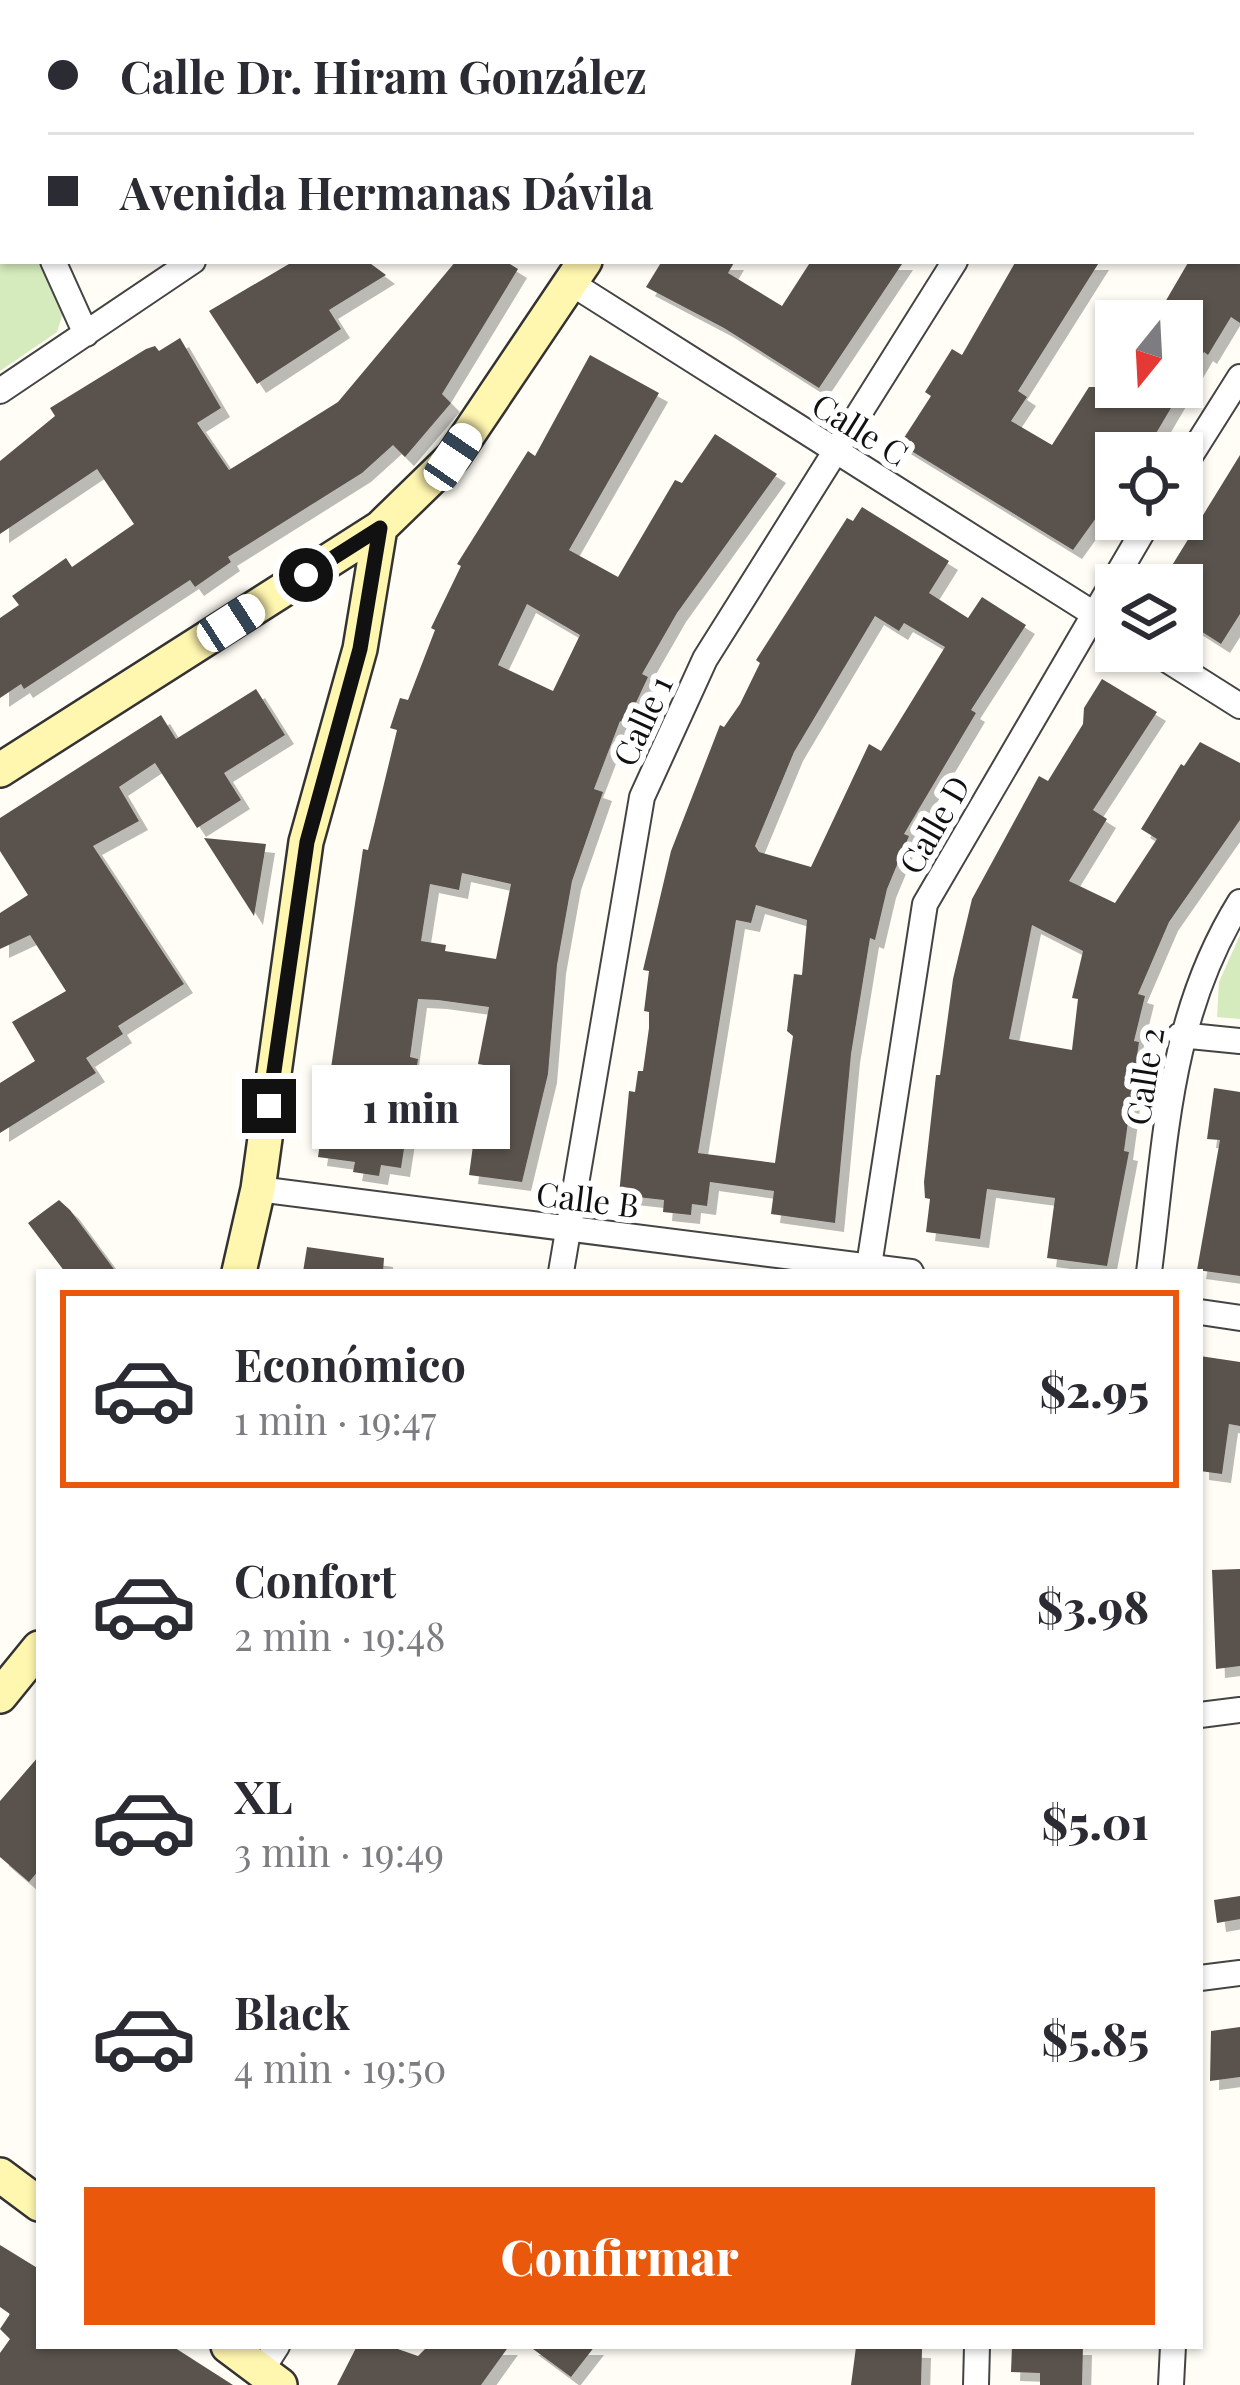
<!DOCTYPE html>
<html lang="es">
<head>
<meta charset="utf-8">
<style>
	body { margin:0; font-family:"Playfair Display",serif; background:#f2f2f3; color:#2b2b33; height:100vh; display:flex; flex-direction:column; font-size:45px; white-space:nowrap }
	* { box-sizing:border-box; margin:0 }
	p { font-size:39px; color:#7c7c81 }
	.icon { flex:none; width:66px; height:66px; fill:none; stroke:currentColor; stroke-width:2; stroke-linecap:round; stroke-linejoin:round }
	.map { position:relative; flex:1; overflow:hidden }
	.panel { position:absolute; left:36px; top:1269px; width:1167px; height:1080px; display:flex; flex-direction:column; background:#fff; border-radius:0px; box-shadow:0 3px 9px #0004 }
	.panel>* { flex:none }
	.guide { position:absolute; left:0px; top:0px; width:1242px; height:264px; box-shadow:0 3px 9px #0004; display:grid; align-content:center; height:264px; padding:0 48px; background:#fff }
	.needle { width:78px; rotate:198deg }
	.buttons { position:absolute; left:1095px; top:300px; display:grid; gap:24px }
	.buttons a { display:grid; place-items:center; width:108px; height:108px; border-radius:0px; background:#fff; box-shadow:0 3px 9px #0004; font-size:60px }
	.end { position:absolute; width:54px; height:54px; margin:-27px; border:15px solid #111; background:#fff; box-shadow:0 0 0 6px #fff }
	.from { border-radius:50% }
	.bubble { position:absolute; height:84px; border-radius:0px; background:#fff; box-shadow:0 3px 9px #0004; font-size:39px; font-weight:800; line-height:84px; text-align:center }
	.car { position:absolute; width:36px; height:72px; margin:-36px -18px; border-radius:15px; box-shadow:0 0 9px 3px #0007; background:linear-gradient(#fff 24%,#345 0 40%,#fff 0 76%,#345 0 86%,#fff 0) }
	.guide b { display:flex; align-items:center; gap:42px; height:114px; font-size:45px }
	.guide b+b { border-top:3px solid #e1e1e2 }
	.guide i { width:30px; height:30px; background:#2b2b33 }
	ul { padding:21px 0 0; list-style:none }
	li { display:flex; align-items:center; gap:36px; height:198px; margin:0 24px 18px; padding:0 24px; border:6px solid transparent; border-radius:0px }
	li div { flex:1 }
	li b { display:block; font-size:45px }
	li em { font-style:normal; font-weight:800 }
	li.current { border-color:#ea580c }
	li>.icon { width:108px; height:108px; stroke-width:1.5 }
	.primary-button { display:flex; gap:24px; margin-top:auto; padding:24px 48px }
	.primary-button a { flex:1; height:138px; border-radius:0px; background:#ea580c; color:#fff; font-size:48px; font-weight:800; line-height:138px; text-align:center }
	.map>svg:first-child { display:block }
</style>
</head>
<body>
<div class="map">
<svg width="1240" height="2385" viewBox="0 0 1240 2385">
	<defs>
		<filter id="shadow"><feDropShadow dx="9" dy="9" stdDeviation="0" flood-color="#0004"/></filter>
	</defs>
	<rect width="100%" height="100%" fill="#fffdf5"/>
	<path fill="#d5ebbd" d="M0 169 3 261H41L64 310 57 332 0 371Z
		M1240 935V1019L1217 1017 1219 982Z"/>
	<path fill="#5a524d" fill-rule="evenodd" filter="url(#shadow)" d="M294 261H367L386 275 329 310 341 329 257 384 209 311Z
		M456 261H505L518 269 442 394 451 403 405 457 393 445 362 473 228 557 231 562 195 587 190 580 24 689 21 684 0 698V618L19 605 12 596 66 558 72 567 134 524 97 469 0 534V461L55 416 50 408 146 349 155 346 159 351 180 338 221 408 197 423 229 470 338 402Z
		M662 261H735L728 273 782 306 811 261H904L819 388 724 328 646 287Z
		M1016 261H1100L1018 391 1027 397 1011 421 1052 445 1089 387H1182V321H1154L1189 261H1240V323L1231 317 1208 355 1204 352 1145 452 1116 435V490L1073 550 900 444 931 396 925 392 952 349 962 355Z
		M590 355 659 393 569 550 618 577 675 480 682 483 715 434 777 474 677 613 642 674 648 677 626 724 620 721 594 789 603 792 572 881 557 965 548 1074 522 1182 469 1175 484 1065 478 1064 489 1007 438 1000 418 999 410 1057 418 1059 401 1168 381 1165 379 1176 353 1172 355 1162 318 1157 363 849 368 850 397 730 390 728 400 698 408 700 435 630 431 628 461 566 457 564 528 451 535 456ZM527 604 580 635 553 691 498 665ZM462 873 511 884 496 959 445 951 446 945 421 941 430 884 459 890Z
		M1240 455V614L1221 644 1182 619V585H1160Z
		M862 507 949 561 929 593 968 618 982 597 1026 625 971 710 976 713 904 834 909 836 887 889 875 940 870 938 851 1054 835 1223 771 1214 774 1191 710 1182 707 1206 692 1204 691 1215 663 1212 664 1200 619 1195 629 1091 635 1092 638 1071H643L649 1028V1012L644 1011 649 971 643 970 671 851 720 725 724 727 740 704 760 663 756 660 847 518 853 521ZM875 616 899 631 904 623 945 647 881 751 869 744 811 867 759 852 755 846 794 752ZM756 905 807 920 802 975 794 974 787 1031 793 1036 775 1163 698 1153 736 920 751 923Z
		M1102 679 1157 712 1093 810 1107 819 1069 881 1115 903 1157 839 1141 829 1181 764 1184 766 1200 742 1240 763V820L1169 922 1138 994 1145 996 1134 1041 1139 1042 1124 1151 1129 1152 1107 1266 1047 1258 1055 1198 987 1189 980 1239 926 1232 930 1199 925 1198 924 1182 936 1075H940L953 979 972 899 1039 776 1048 781 1083 724 1084 708ZM1032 925 1083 951 1072 998 1078 999 1072 1050 1009 1039Z
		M256 689 285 735 224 773 241 800 197 828 155 763 119 787 139 821 93 846 184 984 118 1026 123 1034 86 1058 96 1073 0 1133V1083L35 1061 12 1022 66 991 30 935 0 949V913L28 895 0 851V818L161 715 176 739Z
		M204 838 266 844 254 916Z
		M1214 1088 1240 1092V1276L1197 1270 1220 1140 1207 1139Z
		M59 1200 70 1210 116 1272H65L28 1223Z
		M307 1247 384 1258 383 1272H303Z
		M1200 1356 1240 1362V1426L1229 1424 1222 1474 1200 1471Z
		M1240 1569V1666L1216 1669 1212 1570Z
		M39 1756V1870L29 1882 0 1857V1801Z
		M1240 1896V1919L1217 1923 1214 1900Z
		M1240 2027V2077L1210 2081 1211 2031Z
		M0 2245 39 2269V2346H172L233 2385H0V2353L10 2339 0 2329 10 2314 0 2307Z
		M357 2346H389L418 2356 428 2346H509L481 2385H337Z
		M529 2346H595L571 2377Z
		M1012 2346H1083L1082 2385H1040V2373L1011 2372Z
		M856 2347 922 2349 921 2385H851Z"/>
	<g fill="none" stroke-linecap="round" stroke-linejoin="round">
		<g stroke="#444" stroke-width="28">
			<path id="street" d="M260 0 262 3
				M0 144 3 150
				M53 261 86 334
				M571 283 1116 628
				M0 391 193 261
				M1182 469 1240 377
				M1153 651 1240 706
				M1180 1035 1240 1041
				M258 1189 911 1272
				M561 1272 642 797 705 659 955 261
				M868 1272 925 904 1150 519
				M1149 1272C1166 1140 1168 1018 1240 902
				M1200 1312 1240 1318
				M1200 1715 1240 1710
				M1200 1978 1240 1973
				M261 2371 277 2346
				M976 2385 977 2346
				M1171 2385 1173 2346"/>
		</g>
		<g stroke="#333" stroke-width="38">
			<path id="secondary" d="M748 3 750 0
				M0 770 380 528 453 457 585 261
				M239 1272 258 1189 306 842 360 649 380 528
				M0 1696 39 1648
				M0 2175 39 2204
				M228 2346 280 2385"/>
		</g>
		<use href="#street" stroke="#fff" stroke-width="24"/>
		<use href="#secondary" stroke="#fff6b0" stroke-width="33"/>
	</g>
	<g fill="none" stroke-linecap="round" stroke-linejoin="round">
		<path stroke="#111" stroke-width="15" d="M269 1106 307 842 360 649 380 528 306 575"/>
	</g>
	<g text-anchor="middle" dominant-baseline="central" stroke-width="12" stroke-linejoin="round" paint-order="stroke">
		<g font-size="33" fill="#111" stroke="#fff">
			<text transform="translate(861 428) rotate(32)">Calle C</text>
			<text transform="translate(641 720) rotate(-65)">Calle 1</text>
			<text transform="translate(933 824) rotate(-60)">Calle D</text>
			<text transform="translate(1143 1076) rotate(-81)">Calle 2</text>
			<text transform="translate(588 1198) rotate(7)">Calle B</text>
		</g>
	</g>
</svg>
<div class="buttons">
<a><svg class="needle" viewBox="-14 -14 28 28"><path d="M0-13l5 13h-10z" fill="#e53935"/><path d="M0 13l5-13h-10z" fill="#7c7c81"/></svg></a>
<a><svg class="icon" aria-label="locate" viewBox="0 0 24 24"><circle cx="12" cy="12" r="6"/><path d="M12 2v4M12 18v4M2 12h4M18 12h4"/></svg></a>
<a><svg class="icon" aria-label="layers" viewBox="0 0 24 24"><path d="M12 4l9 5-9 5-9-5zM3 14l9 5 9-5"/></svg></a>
</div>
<i class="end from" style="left:306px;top:575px"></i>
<i class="end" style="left:269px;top:1106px"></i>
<div class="bubble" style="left:312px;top:1065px;width:198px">1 min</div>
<i class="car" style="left:453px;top:457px;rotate:34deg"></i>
<i class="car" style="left:231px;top:623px;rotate:57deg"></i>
<div class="guide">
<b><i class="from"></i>Calle Dr. Hiram González</b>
<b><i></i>Avenida Hermanas Dávila</b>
</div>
<section class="panel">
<ul>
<li class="current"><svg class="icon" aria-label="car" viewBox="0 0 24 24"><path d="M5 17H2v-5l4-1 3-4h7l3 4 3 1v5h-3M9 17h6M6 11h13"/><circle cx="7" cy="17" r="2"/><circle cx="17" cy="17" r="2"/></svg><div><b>Económico</b><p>1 min · 19:47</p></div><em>$2.95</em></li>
<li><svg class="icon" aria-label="car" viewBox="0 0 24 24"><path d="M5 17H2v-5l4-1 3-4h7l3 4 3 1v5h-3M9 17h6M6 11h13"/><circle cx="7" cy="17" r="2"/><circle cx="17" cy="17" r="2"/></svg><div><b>Confort</b><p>2 min · 19:48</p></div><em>$3.98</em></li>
<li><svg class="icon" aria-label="car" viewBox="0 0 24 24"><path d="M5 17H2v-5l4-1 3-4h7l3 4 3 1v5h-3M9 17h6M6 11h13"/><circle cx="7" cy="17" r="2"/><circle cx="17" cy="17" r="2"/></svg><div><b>XL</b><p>3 min · 19:49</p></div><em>$5.01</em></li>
<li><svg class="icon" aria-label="car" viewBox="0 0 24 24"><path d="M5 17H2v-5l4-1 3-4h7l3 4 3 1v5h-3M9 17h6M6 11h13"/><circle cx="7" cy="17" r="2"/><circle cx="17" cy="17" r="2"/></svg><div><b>Black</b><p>4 min · 19:50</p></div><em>$5.85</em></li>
</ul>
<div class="primary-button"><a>Confirmar</a></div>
</section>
</div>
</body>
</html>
